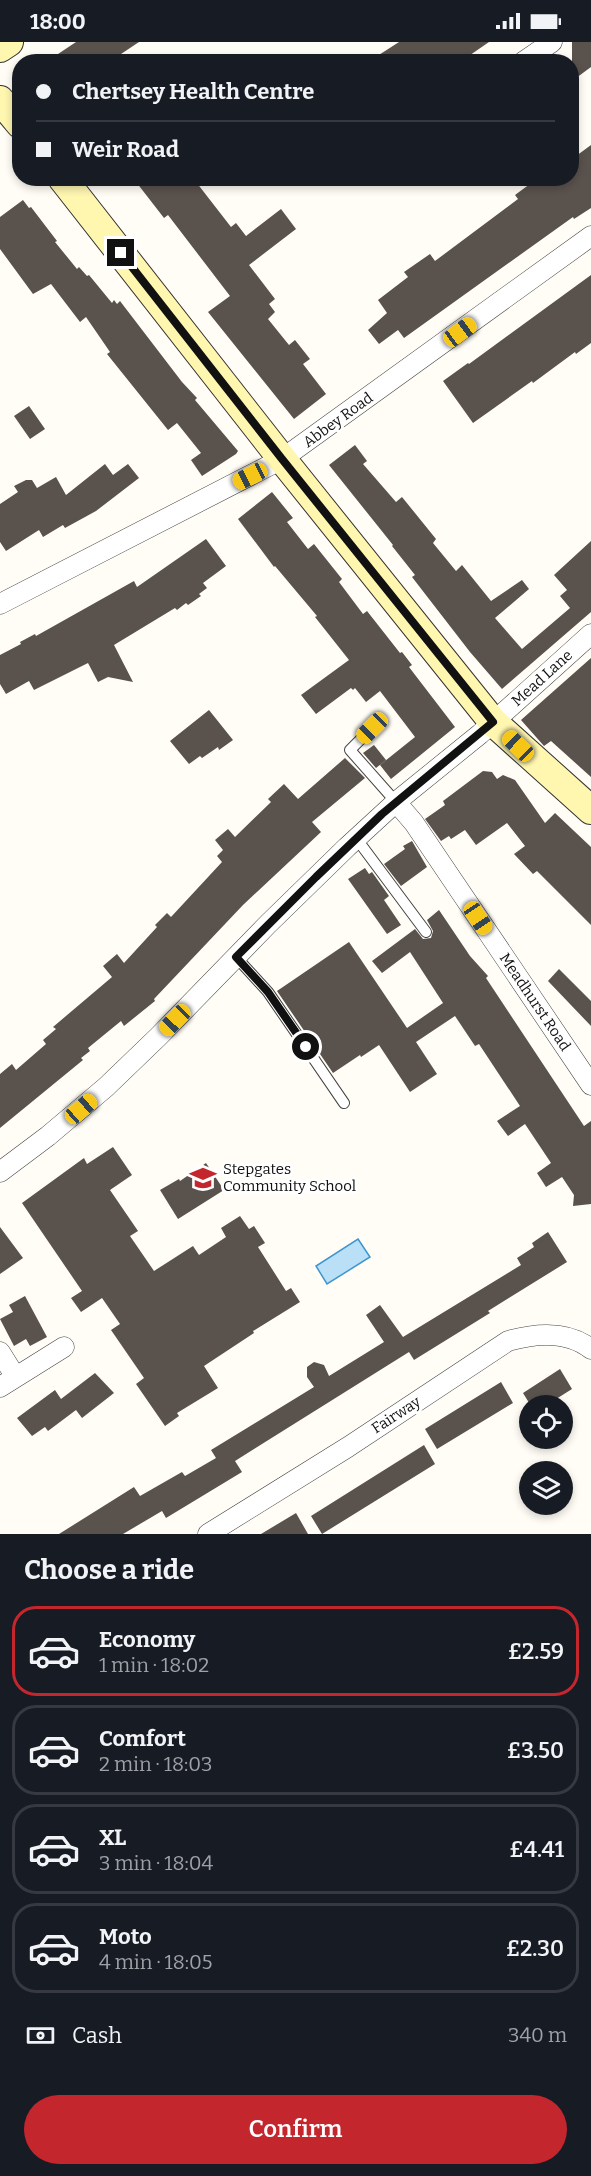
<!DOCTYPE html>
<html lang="en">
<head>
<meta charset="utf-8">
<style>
	body { margin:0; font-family:Bitter,serif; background:#242831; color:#f1f3f6; height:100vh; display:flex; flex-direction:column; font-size:22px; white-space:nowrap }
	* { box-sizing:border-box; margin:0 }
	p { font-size:20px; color:#9ea1a6 }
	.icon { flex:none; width:33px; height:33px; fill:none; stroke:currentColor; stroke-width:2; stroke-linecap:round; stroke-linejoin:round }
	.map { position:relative; height:1492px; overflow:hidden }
	.details { display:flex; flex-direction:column; background:#171b24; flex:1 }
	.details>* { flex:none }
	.guide { position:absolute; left:12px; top:12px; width:567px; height:132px; border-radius:24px; box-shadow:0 3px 9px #0003; display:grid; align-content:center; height:132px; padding:0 24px; background:#171b24 }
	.buttons { position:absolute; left:519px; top:1353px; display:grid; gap:12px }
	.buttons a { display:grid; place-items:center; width:54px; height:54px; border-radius:50%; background:#171b24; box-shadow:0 3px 9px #0003; font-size:30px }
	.end { position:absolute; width:27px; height:27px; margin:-14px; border:8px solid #111; background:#fff; box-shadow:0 0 0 3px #fff }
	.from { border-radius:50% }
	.car { position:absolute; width:18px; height:36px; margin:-18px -9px; border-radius:8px; box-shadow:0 0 4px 2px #0007; background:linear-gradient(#f5c518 24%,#345 0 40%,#f5c518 0 76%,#345 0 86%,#f5c518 0) }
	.guide b { display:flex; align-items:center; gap:21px; height:57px; font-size:22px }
	.guide b+b { border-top:2px solid #363941 }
	.guide i { width:15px; height:15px; background:#f1f3f6 }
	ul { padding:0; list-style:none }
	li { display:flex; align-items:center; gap:18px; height:90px; margin:0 12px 9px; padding:0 12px; border:3px solid #363941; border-radius:24px }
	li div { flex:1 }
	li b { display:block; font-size:22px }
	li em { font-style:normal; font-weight:600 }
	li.current { border-color:#c4262e }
	li>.icon { width:54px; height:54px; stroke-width:1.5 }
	h2 { padding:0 24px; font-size:27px; line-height:72px }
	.pay { display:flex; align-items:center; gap:15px; height:66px; padding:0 24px; font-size:22px }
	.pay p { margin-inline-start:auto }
	.primary-button { display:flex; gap:12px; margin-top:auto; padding:12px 24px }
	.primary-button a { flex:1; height:69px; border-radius:36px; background:#c4262e; color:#fff; font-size:24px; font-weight:600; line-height:69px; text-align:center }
	.status { display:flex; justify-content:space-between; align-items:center; height:42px; padding:0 30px; background:#171b24; direction:ltr }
	.status svg { height:16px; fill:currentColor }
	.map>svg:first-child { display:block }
</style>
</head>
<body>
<div class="status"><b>18:00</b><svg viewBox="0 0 49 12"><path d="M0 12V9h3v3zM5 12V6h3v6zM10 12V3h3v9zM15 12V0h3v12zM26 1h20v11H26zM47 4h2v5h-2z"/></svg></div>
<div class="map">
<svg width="591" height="1492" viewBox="0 0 591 1492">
	<rect width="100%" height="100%" fill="#fffdf5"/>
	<path fill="#b9e0f7" stroke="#3f96cf" stroke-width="1.5" d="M358 1197 370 1215 327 1242 316 1224Z"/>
	<path fill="#5a524d" d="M76 0H139L109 20H46Z
		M399 0H489L460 20H368Z
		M572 0H591V25L572 39Z
		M591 103V166L574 177 573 175 404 296 398 288 379 302 368 288 387 271 378 258 408 235 404 230 430 212 435 219 518 157 515 153 538 136H572V117Z
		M133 136H193L231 185 236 181 246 194 281 167 296 187 249 223 275 257 269 262 275 270 268 277 289 303 295 298 310 317 303 322 326 352 294 377 208 270 230 254 168 173 164 176Z
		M23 158 29 166 31 165 57 199 55 200 77 227 79 225 87 234 89 233 112 261 114 258 117 262 120 259 182 340 197 356 195 358 238 409 236 412 202 434 191 418 201 411 177 381 168 388 107 312 110 310 86 275 80 280 51 242 33 252 0 207V175Z
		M591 233V301L576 312 575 310 533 341 532 339 473 381 443 339 468 321 469 322Z
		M29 364 45 387 30 397 14 374Z
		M355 403 367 419 363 422 396 460 402 455 436 497 433 501 456 529 462 523 491 559 522 538 529 547 495 576 522 607 570 566 560 554 567 548 554 533 591 499V570L502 647 470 610 412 535 415 533 392 504 393 503 329 423Z
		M105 422 113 433 128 422 139 436 96 469 65 486 63 483 43 495 39 488 6 509 0 500V462L18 450 14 444 26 438H32L37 446 56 435 66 453Z
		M272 450 293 476 287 480 308 507 314 502 342 537 339 540 363 572 367 569 400 611 402 610 412 623 409 625 455 685 391 737 380 723 415 695 380 649 366 660 355 646 353 648 351 646 316 672 301 653 349 618 315 575 317 574 275 524 274 525 238 477Z
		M206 497 226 524 203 541 207 546 199 552 201 554 188 563 186 561 177 568 175 566 114 603 133 640 108 635 98 640 88 621 34 648 29 639 6 652 0 642V613L21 602 20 600 35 592 36 594 134 539 137 545Z
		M591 616V735L551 699 544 704 521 678Z
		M209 668 233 698 219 708 218 705 202 716 200 714 189 722 170 699Z
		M374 703 386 718 376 726 363 711Z
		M345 716 365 736 312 780 321 790 243 863 154 957 155 959 124 984 121 979 88 1006 90 1009 81 1016 83 1018 0 1086V1032L12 1022 16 1028 46 1002 43 998 56 987 53 985 112 935 103 924 117 912 124 921 157 885 155 883 167 871 171 875 222 820 217 814 223 808 215 798 228 787 235 795 271 760 268 757 284 742 298 757Z
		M483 729 492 730 497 737 503 733 515 738 545 781 555 771 591 805V883L537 829 533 832 514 812 525 804 507 781 476 803 465 788 451 797 449 794 441 799 425 777 445 763 443 759Z
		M412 799 427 825 401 844 384 822 405 807 403 804Z
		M365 826 369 832 372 830 389 854 384 858 401 883 387 892 348 837Z
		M439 868 470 914 488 934 486 936 584 1084 591 1079V1162L573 1164 574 1153 562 1135 546 1145 537 1131 551 1121 525 1082 508 1094 502 1086 497 1079 520 1064 479 1002 475 1004 455 974 416 1000 437 1032 410 1050 379 1003 361 1015 360 1013 333 1031 277 949 349 900 407 986 443 961 410 910 382 931 372 919 415 887 423 897 431 896 433 889 427 878Z
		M559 927 591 959V984L548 939Z
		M113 1105 132 1133 110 1148 138 1189 130 1194 154 1229 193 1204 199 1213 226 1195 221 1186 240 1174 249 1187 254 1184 265 1201 258 1205 286 1249 291 1246 300 1260 253 1289 254 1291 204 1324 218 1346 177 1371 179 1374 165 1384 136 1342 144 1336 111 1288 120 1282 102 1256 81 1270 71 1256 82 1249 22 1161 84 1116 87 1122Z
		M206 1121 224 1148 178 1177 160 1148 179 1137 180 1139Z
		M0 1185 23 1216 0 1232Z
		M548 1190 567 1220 488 1269 490 1271 414 1318 409 1310 235 1419 242 1430 166 1476 162 1469 123 1492H59L134 1445 140 1454 182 1430 185 1434 216 1416 211 1408 314 1345 307 1335V1325L314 1320 324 1323 329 1334 384 1300 366 1273 380 1263 403 1295 521 1223 517 1216 534 1205 532 1201Z
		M25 1254 47 1295 30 1304 26 1297 14 1304 0 1277 13 1270 9 1263Z
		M560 1327 572 1347 545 1364H531L523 1351Z
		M95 1331 114 1351 82 1376 76 1368 48 1389 45 1385 32 1394 17 1376 55 1348 61 1357Z
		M501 1340 513 1361 437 1407 425 1387Z
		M424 1403 435 1422 322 1492 311 1474Z
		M296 1471 308 1492H261Z"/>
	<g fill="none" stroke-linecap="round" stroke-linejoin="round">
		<g stroke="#444" stroke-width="12">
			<path id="service" d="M372 686 350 708 396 760
				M356 796 426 890
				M236 915 268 950 344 1061"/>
		</g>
		<g stroke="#444" stroke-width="21">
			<path id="minor" d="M523 20 552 0
				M0 562 282 417 591 194
				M396 760 414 781 441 821 591 1043
				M0 1130 48 1094 106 1045 159 994 268 882 347 805 396 760 480 692 591 592
				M0 1310 15 1334
				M0 1345 64 1305
				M208 1492 348 1405 508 1299C536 1291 567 1288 591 1307"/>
		</g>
		<g stroke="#333" stroke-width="30">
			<path id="secondary" d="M0 6 9 0
				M0 58 20 82
				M62 136 282 417 493 680 591 768"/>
		</g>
		<use href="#service" stroke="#fff" stroke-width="10"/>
		<use href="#minor" stroke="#fff" stroke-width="20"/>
		<use href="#secondary" stroke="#fff6b0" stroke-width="28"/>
	</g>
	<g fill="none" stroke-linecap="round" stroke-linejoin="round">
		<path stroke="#111" stroke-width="8" d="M121 211 282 417 493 680 382 772 316 835 236 915 268 950 306 1005"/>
	</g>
	<defs>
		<g id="school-bare" transform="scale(2.07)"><path d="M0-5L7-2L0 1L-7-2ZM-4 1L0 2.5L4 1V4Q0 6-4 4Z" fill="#c4262e" stroke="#fff" stroke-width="2.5" paint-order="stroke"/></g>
	</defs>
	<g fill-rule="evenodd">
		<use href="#school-bare" x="203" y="1136"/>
	</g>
	<g text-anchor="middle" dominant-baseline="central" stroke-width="6" stroke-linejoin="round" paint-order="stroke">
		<g font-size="15" fill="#111" stroke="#fff">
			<text transform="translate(338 378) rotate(-36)">Abbey Road</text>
			<text transform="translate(542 636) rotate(-42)">Mead Lane</text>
			<text transform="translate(535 960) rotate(56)">Meadhurst Road</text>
			<text transform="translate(396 1373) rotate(-33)">Fairway</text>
		</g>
		<g font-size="15" fill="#111" stroke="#fff" text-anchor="start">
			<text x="223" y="1127">Stepgates<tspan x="223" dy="17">Community School</tspan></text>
		</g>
	</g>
</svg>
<div class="buttons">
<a><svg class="icon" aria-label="locate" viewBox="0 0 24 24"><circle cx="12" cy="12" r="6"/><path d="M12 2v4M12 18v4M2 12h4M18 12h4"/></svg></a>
<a><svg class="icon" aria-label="layers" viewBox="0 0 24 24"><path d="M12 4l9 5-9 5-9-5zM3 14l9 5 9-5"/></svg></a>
</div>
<i class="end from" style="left:306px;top:1005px"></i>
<i class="end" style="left:121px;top:211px"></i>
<i class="car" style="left:460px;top:290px;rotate:54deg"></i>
<i class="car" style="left:250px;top:434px;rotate:243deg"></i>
<i class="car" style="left:372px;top:686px;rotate:225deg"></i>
<i class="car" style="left:518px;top:704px;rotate:314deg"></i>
<i class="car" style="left:478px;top:876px;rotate:146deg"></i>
<i class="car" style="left:175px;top:978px;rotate:224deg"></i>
<i class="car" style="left:81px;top:1067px;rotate:49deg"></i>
<div class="guide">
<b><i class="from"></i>Chertsey Health Centre</b>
<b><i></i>Weir Road</b>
</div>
</div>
<section class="details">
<h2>Choose a ride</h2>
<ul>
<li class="current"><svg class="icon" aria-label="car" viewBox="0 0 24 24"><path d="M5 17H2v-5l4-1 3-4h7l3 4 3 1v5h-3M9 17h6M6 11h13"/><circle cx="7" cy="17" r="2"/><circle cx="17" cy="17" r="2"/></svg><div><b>Economy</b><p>1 min · 18:02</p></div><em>£2.59</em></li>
<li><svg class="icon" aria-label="car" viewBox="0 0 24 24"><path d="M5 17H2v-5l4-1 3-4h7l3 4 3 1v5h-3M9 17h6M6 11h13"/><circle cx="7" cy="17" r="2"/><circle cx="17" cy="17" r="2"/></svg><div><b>Comfort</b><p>2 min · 18:03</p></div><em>£3.50</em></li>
<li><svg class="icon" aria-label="car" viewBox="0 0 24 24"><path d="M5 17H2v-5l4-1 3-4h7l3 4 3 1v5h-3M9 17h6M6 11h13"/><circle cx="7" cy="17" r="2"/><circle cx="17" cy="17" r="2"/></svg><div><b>XL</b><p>3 min · 18:04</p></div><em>£4.41</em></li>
<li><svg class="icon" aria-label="car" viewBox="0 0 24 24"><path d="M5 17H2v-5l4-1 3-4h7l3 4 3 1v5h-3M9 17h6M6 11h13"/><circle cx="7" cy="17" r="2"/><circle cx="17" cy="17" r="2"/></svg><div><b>Moto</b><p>4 min · 18:05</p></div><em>£2.30</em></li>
</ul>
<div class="pay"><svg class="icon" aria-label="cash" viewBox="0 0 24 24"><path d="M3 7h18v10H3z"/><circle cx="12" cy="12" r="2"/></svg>Cash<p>340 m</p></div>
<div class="primary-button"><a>Confirm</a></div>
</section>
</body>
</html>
